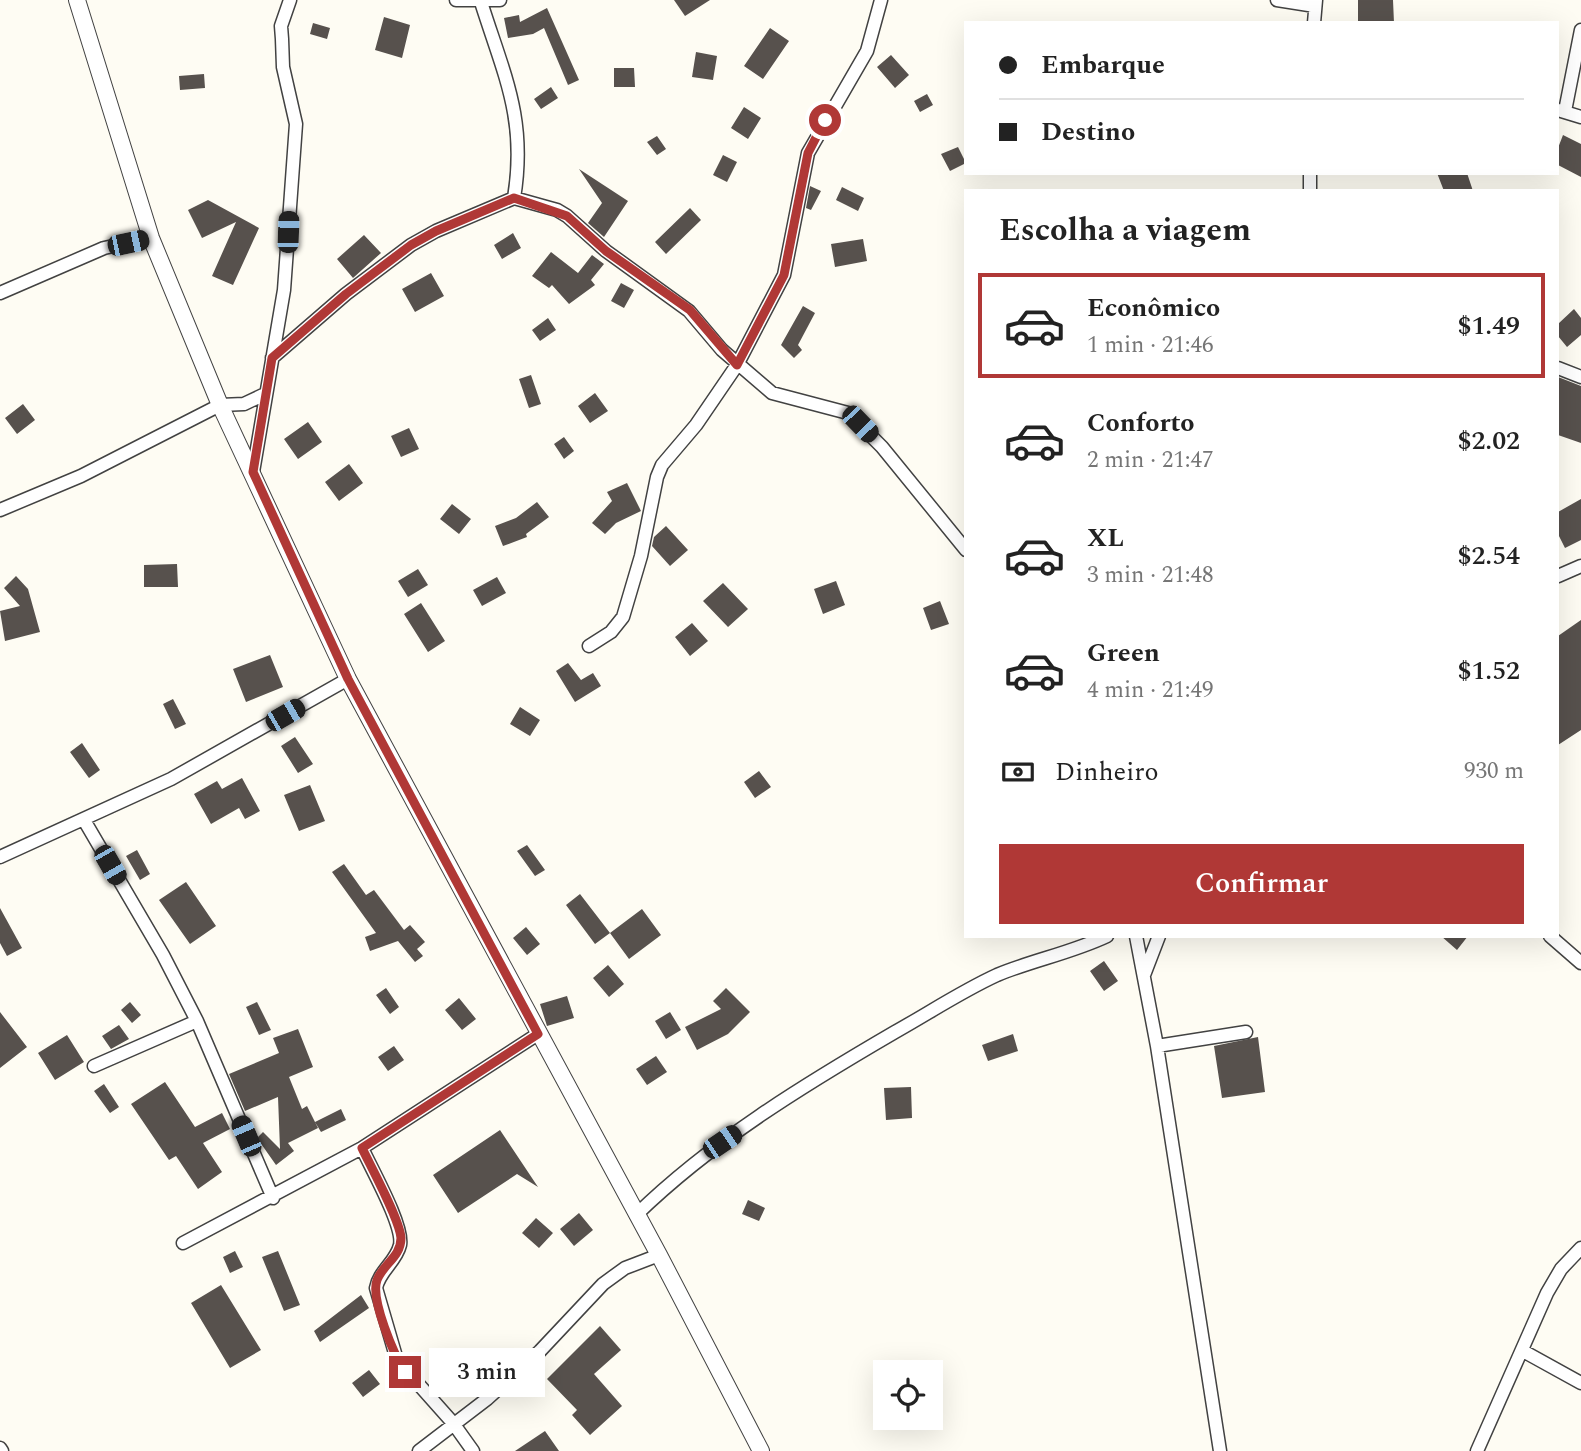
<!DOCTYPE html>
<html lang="pt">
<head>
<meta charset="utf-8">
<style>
	body { margin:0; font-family:Spectral,serif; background:#f6f6f6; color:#222; height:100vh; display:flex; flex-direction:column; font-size:26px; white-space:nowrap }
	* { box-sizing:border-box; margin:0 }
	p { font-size:23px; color:#767676 }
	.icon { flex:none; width:38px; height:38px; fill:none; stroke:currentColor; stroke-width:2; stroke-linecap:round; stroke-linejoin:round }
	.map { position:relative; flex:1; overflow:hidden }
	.panel { position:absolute; left:964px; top:189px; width:595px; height:749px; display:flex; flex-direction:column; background:#fff; border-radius:0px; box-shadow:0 7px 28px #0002 }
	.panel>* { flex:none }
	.banner { position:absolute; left:964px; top:21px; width:595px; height:154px; border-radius:0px; box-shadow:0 7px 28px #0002; display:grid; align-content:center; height:154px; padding:0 35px; background:#fff }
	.fabs { position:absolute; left:873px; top:1360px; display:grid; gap:14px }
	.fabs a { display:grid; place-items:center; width:70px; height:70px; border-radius:0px; background:#fff; box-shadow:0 7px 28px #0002; font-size:35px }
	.end { position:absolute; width:32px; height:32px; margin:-16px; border:9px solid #b03836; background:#fff; box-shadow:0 0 0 4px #fff }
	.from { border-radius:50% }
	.bubble { position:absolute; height:49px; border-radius:0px; background:#fff; box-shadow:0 7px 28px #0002; font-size:23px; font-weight:600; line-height:49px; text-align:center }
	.car { position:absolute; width:21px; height:42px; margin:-21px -10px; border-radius:9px; box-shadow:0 0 5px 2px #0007; background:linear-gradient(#222 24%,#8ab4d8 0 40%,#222 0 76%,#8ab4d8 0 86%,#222 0) }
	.banner b { display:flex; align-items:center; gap:24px; height:66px; font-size:26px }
	.banner b+b { border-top:2px solid #e0e0e0 }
	.banner i { width:18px; height:18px; background:#222 }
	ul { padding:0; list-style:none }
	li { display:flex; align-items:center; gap:21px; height:105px; margin:0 14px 10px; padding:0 21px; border:4px solid transparent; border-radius:0px }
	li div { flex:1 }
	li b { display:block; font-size:26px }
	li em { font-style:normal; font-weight:600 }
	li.active { border-color:#b03836 }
	li>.icon { width:63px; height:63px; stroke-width:1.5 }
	h2 { padding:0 35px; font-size:32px; line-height:84px }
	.pay { display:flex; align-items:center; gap:18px; height:77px; padding:0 35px; font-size:26px }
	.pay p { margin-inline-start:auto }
	.action { display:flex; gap:14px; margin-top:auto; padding:14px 35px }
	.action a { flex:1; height:80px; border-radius:0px; background:#b03836; color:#fff; font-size:28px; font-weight:600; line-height:80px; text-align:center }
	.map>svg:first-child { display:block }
</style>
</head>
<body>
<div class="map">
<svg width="1581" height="1451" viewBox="0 0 1581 1451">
	<rect width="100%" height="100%" fill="#fefcf3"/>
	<path fill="#57514d" d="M674 0H710L685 16Z
		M1358 0H1393L1394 23H1358Z
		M547 8 579 80 568 85 544 28 533 34 508 38 504 18 519 15 520 22Z
		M384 17 410 25 402 58 375 50Z
		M313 23 330 28 327 39 310 34Z
		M770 28 789 41 763 79 744 66Z
		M696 52 717 56 713 80 692 77Z
		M891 55 909 75 895 88 877 67Z
		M614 68H634L635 87H614Z
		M204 74 205 88 180 90 179 76Z
		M551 87 558 98 541 109 534 99Z
		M927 94 933 105 920 112 914 101Z
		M744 107 761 118 748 139 731 128Z
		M1563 135 1581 144V177L1558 165V148Z
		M657 136 666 149 657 155 647 142Z
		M958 147 966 163 950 171 941 154Z
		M723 155 737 162 727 182 713 175Z
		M579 169 628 201 604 237 588 223 602 203Z
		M1437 173H1467L1473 191H1444Z
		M810 186 821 191 811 210 806 208Z
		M842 187 864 198 858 211 836 200Z
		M208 200 259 228 233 285 212 276 236 222 202 238 188 210Z
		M690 208 701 220 666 254 655 242Z
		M513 233 521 248 502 259 494 245Z
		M364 235 381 253 353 278 337 259Z
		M863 239 867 261 835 267 831 244Z
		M551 252 578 273 592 255 604 264 591 280 595 285 569 304 552 285 549 288 532 276Z
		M431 273 444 296 415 312 402 289Z
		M621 283 634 290 624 308 611 301Z
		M803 306 815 313 798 345 802 350 794 358 781 345Z
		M1574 309 1581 318V335L1567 347 1558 336V324Z
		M548 318 556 330 540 341 532 330Z
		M531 375 541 404 529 408 519 379Z
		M1558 377 1581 386V443L1558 435Z
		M595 393 608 411 590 423 578 406Z
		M23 404 35 420 17 434 5 418Z
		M308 422 322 442 298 459 284 439Z
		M409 428 419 449 401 457 391 436Z
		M564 437 574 451 564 459 554 444Z
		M349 464 363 483 339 501 325 482Z
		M627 483 641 511 616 523 605 534 592 523 612 501 607 492Z
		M1581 499V540L1565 548 1558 534V512Z
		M537 502 549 517 526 534 527 537 503 546 495 526 516 518Z
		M452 504 471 519 459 534 440 519Z
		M666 526 688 550 670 566 652 546 654 537Z
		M177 564 178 587H144V565Z
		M418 569 428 585 408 597 398 581Z
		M16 576 28 589 40 632 5 641 0 611 20 606 4 588Z
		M497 577 506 593 482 606 473 590Z
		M836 581 845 605 823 614 814 589Z
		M723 583 748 609 728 627 703 601Z
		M940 601 949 624 931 630 923 608Z
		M421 603 445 641 428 652 404 614Z
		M1581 620V730L1558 745V636Z
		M692 623 708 641 690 656 675 637Z
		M270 655 283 687 246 702 233 669Z
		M568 663 581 680 593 673 601 686 575 702 556 671Z
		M173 699 186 724 175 729 163 704Z
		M520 707 540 720 530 736 510 724Z
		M295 737 313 764 298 773 281 746Z
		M82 743 100 770 89 778 70 752Z
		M759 771 771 787 755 798 744 782Z
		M242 778 260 811 245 819 239 808 211 824 194 794 217 781 222 789Z
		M310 785 325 821 299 831 284 795Z
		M527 845 545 870 535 876 517 851Z
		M137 850 150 874 140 880 126 856Z
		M344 864 366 895 374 890 404 930 410 925 425 942 417 949 423 956 415 962 398 941 370 951 365 937 376 933 332 872Z
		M186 882 216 926 190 944 159 900Z
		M580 894 610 933 595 944 566 905Z
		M0 908 22 948 7 956 0 943Z
		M642 909 661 935 629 959 610 933Z
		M526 927 540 944 527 955 513 938Z
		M1441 936H1468L1457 950Z
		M1104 961 1118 981 1104 991 1090 971Z
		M608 965 624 984 609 997 593 978Z
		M386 988 399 1007 390 1014 376 995Z
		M726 988 750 1012 728 1034 697 1050 685 1027 721 1009 713 1001Z
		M567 996 574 1018 547 1026 540 1004Z
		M459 998 476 1019 462 1030 445 1010Z
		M130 1002 141 1015 132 1023 121 1010Z
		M257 1002 271 1030 259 1035 246 1007Z
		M0 1012 27 1047 0 1068Z
		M670 1012 681 1030 666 1039 655 1021Z
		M119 1025 129 1039 111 1049 102 1036Z
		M298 1029 313 1067 289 1077 302 1109 307 1106 318 1128 288 1143 294 1151 276 1165 257 1138 263 1132 280 1149 278 1097 245 1111 229 1074 279 1053 273 1038Z
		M1013 1034 1018 1051 988 1061 982 1045Z
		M67 1035 84 1062 55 1080 38 1053Z
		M1258 1037 1265 1092 1222 1098 1214 1046Z
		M394 1046 404 1060 388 1071 378 1057Z
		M656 1056 667 1072 647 1085 636 1069Z
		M165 1082 195 1127 222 1113 230 1129 203 1143 222 1172 198 1189 176 1156 169 1160 131 1104Z
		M104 1084 119 1107 110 1113 94 1091Z
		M911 1087 912 1118 886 1120 884 1088Z
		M341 1109 346 1120 321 1132 315 1122Z
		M500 1130 538 1187 517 1174 458 1213 433 1175Z
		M748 1200 765 1208 759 1221 742 1214Z
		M579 1213 593 1230 574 1246 560 1229Z
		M536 1218 553 1233 539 1248 522 1233Z
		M235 1251 243 1267 230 1273 223 1257Z
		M278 1251 300 1305 284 1311 262 1257Z
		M221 1285 261 1350 230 1368 191 1303Z
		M361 1295 369 1308 320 1342 314 1331Z
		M600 1326 621 1350 594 1374 622 1406 590 1435 572 1415 577 1410 547 1379Z
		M369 1370 380 1384 363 1397 352 1383Z
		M545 1431 559 1451H515Z"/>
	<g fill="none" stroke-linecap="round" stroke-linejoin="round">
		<g stroke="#424242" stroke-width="15">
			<path id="minor" d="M456 0H500
				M1277 0 1315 6
				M481 2C504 75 527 119 514 198
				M1314 23 1316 0
				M1558 110 1581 117
				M1565 111 1581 30
				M1310 173V191
				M0 293 104 248 151 238
				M272 358 346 294 411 245 436 231 514 198 557 210 567 216 606 251 689 311 722 350 772 393 848 413 882 447 966 550
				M1558 368 1581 377
				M253 472 284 290 296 124 283 67 282 39 281 26 290 0
				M0 510 81 476 220 405 244 404 265 394
				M1558 576 1581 566
				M589 646 611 632 623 617 641 556 657 477 662 465 696 425 737 365 784 275 808 153 867 51 881 0
				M84 820 163 955 197 1021 273 1198
				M0 857 171 779 348 679
				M1136 936 1157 1046 1220 1451
				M1550 936 1581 963
				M1144 975 1159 936
				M1157 1046 1246 1032
				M94 1066 197 1021
				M362 1148C371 1168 404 1226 400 1245 396 1262 379 1271 376 1288L397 1360 453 1423 473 1451
				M636 1215C712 1141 804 1085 895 1032 929 1013 962 991 997 975 1033 960 1071 953 1107 936
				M183 1243 362 1148 538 1034
				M1523 1351 1581 1383
				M0 1448 2 1451
				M419 1451 487 1399 540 1351 603 1284 625 1268 659 1255
				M1477 1451 1547 1293 1561 1269 1581 1248"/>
		</g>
		<g stroke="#424242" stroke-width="18">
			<path id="tertiary" d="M77 0 151 238 220 405 348 679 659 1255 761 1451"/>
		</g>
		<use href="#minor" stroke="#fff" stroke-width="12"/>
		<use href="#tertiary" stroke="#fff" stroke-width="16"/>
	</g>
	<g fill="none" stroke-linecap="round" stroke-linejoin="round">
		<path stroke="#b03836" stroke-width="9" d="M405 1372C394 1355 370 1299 377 1280 383 1264 401 1257 401 1238 400 1220 371 1167 362 1148L538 1034 348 679 253 472 272 358 346 294 411 245 436 231 514 198 567 216 606 251 690 310 737 365 784 275 808 153 825 120"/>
	</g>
</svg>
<div class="fabs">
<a><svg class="icon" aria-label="locate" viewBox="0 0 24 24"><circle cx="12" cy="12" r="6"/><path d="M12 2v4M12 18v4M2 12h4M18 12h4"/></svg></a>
</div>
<i class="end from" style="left:825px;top:120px"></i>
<i class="end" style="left:405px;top:1372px"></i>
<div class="bubble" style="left:429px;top:1348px;width:116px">3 min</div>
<i class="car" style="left:288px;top:232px;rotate:2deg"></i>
<i class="car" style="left:128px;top:243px;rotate:78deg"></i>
<i class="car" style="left:860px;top:424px;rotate:136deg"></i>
<i class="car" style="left:285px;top:715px;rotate:60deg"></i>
<i class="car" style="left:110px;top:865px;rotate:150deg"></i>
<i class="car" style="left:246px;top:1136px;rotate:337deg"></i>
<i class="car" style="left:722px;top:1142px;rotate:56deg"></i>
<div class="banner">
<b><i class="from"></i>Embarque</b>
<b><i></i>Destino</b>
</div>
<section class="panel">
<h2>Escolha a viagem</h2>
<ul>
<li class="active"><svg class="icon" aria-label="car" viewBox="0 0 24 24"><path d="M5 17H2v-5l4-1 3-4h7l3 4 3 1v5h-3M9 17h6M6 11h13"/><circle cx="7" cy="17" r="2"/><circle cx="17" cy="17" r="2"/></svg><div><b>Econômico</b><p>1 min · 21:46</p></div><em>$1.49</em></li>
<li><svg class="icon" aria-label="car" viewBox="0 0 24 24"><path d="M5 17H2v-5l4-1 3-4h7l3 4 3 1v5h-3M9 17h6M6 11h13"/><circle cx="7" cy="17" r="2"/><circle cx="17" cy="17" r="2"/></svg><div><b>Conforto</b><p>2 min · 21:47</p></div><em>$2.02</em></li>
<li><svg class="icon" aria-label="car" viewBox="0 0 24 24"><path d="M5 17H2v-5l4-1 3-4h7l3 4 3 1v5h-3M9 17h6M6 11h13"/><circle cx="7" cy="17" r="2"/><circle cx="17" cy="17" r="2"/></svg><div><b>XL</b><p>3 min · 21:48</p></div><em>$2.54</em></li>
<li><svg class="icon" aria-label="car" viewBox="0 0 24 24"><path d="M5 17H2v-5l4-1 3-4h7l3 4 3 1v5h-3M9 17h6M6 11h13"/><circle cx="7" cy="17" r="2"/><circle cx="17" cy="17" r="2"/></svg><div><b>Green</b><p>4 min · 21:49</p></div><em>$1.52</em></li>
</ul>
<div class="pay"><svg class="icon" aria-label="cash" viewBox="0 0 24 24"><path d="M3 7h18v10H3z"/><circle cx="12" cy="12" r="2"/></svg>Dinheiro<p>930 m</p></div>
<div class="action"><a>Confirmar</a></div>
</section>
</div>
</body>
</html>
